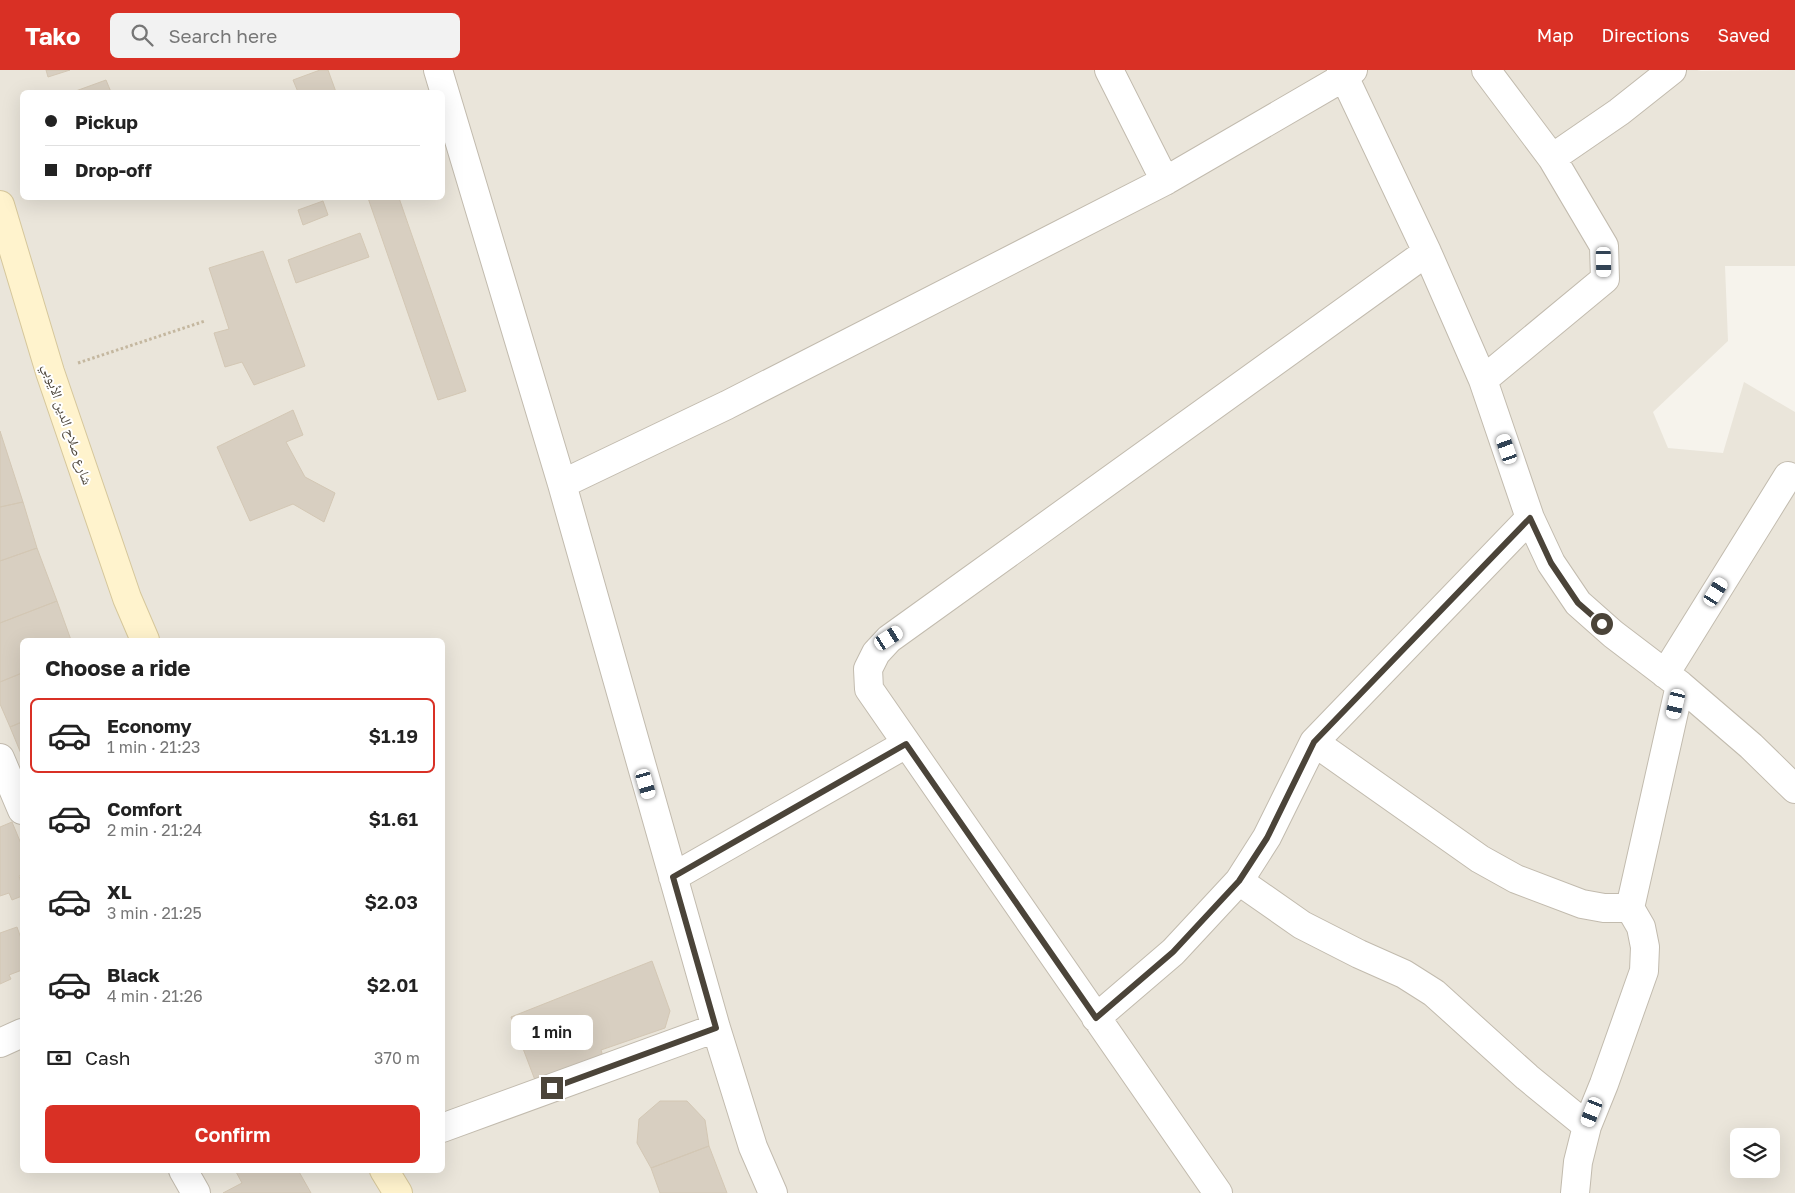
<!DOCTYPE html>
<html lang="en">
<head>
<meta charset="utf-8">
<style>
	body { margin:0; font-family:"Golos Text","Noto Naskh Arabic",sans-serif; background:#f2f2f2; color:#222; height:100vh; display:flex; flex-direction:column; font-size:19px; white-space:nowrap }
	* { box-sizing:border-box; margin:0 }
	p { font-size:16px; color:#767676 }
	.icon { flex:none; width:28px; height:28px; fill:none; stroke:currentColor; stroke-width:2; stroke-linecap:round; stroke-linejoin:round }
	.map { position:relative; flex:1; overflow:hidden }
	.sheet { position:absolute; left:20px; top:568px; width:425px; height:535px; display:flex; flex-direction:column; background:#fff; border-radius:8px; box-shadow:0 5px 20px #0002 }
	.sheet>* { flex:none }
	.guide { position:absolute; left:20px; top:20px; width:425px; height:110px; border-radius:8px; box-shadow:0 5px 20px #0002; display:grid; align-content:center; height:110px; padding:0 25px; background:#fff }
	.controls { position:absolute; left:1730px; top:1058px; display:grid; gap:10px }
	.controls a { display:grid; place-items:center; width:50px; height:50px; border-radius:8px; background:#fff; box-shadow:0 5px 20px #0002; font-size:25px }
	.end { position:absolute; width:22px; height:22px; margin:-11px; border:6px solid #4b4439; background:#fff; box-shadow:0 0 0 2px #fff }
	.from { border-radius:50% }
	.bubble { position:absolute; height:35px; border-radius:8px; background:#fff; box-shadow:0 5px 20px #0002; font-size:16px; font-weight:600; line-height:35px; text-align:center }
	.car { position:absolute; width:15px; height:30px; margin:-15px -8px; border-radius:6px; box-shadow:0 0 4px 1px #0007; background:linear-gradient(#fff 24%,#345 0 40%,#fff 0 76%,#345 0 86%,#fff 0) }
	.guide b { display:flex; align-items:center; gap:18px; height:48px; font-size:19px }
	.guide b+b { border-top:1px solid #e0e0e0 }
	.guide i { width:12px; height:12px; background:#222 }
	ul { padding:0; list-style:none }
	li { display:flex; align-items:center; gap:15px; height:75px; margin:0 10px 8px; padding:0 15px; border:2px solid transparent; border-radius:8px }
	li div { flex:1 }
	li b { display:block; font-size:19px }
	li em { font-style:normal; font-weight:600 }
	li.on { border-color:#d93025 }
	li>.icon { width:45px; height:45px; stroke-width:1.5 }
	h2 { padding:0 25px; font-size:22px; line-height:60px }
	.pay { display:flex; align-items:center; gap:12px; height:55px; padding:0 25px; font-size:19px }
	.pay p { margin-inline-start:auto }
	.primary-button { display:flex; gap:10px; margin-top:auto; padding:10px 25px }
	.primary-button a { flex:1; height:58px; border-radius:8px; background:#d93025; color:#fff; font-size:20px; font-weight:600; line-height:58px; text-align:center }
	header { display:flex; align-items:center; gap:30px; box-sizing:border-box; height:70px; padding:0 25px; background:#d93025; color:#fff }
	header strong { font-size:24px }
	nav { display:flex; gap:28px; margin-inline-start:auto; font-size:18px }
	.search { width:350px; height:45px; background:#f2f2f2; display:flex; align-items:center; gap:12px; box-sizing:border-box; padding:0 18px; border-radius:8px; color:#767676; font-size:19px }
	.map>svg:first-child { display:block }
</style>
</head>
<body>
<header>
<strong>Tako</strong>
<div class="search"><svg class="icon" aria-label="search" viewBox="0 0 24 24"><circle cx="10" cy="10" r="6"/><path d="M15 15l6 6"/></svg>Search here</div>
<nav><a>Map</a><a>Directions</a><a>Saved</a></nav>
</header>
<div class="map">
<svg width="1795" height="1123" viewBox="0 0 1795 1123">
	<rect width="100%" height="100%" fill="#f6f3ec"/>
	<path fill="#eae5da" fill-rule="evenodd" d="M0 0H1697L1701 1 1795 0V196H1725L1728 271 1653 342 1668 378 1723 383 1744 312 1795 342V1123H0ZM22 22H442V128H22ZM22 570H442V1100H22ZM1739 1066H1771V1099H1739Z"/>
	<path fill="#d8cfc1" stroke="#d3c7b4" d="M46 0H70L48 7Z
		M320 0H328L336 22H298L293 10Z
		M106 10 111 22H73Z
		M368 128H399L466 321 438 330Z
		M323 131 328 145 303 155 298 140Z
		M360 163 369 187 296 213 288 190Z
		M263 181 305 296 254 315 242 292 225 297 214 263 229 259 209 198Z
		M293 340 303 365 286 372 305 407 335 423 324 452 293 434 250 451 217 377Z
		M0 361 23 432 0 437Z
		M23 432 37 478 0 491V437Z
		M37 478 57 531 0 553V491Z
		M57 531 71 570H22V603L0 612V553Z
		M22 603V652L10 657 0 634V612Z
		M22 652V686L10 657Z
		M12 752 22 776V804L19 806 22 816V826L12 830 9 823 0 826V757Z
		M17 857 22 871V900L9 905 11 909 0 914V863Z
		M652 891 670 941 665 958 601 980 604 990 538 1018 511 947Z
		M660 1031H687L705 1050 709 1076 651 1098 637 1073 639 1049Z
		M709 1076 727 1123H660L651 1098Z
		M235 1100H298L311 1123H223L242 1113Z"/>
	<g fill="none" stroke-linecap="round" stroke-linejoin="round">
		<g stroke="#c2bbae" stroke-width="30">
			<path id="minor" d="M438 0 562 414 716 958 753 1077 773 1123
				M1109 0 1165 111
				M1341 0 1427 182 1483 310 1530 448 1551 493 1578 533 1613 564 1680 615 1751 676 1795 719
				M1552 88 1619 42 1672 0
				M1483 310 1605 209 1604 176 1552 88 1486 0
				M562 414 727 335 1165 111 1344 7 1353 0
				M1665 604 1788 406
				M1314 672 1480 789 1516 809 1582 834 1604 838H1630
				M0 688 22 740
				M673 807 906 674
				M1239 811 1302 855 1359 884 1404 904 1434 923 1527 1007 1587 1056
				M1096 948 1173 882 1239 811 1267 767 1314 672 1530 448
				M0 973 22 963
				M442 1058 716 958
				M183 1100 196 1123
				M1218 1123 869 619 868 599 876 583 889 569 1427 182
				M1575 1123 1578 1092 1587 1056 1604 1014 1644 901 1645 877 1641 857 1630 838 1680 615"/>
		</g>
		<g stroke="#d6c79b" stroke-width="30">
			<path id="secondary" d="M0 135 50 302 127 528 145 570
				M384 1100 398 1123"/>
		</g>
		<path stroke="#c4b79f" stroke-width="3" stroke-dasharray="2.5 2.5" stroke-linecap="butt" d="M78 293 205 251"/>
		<use href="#minor" stroke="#fff" stroke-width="28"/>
		<use href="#secondary" stroke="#fff3cd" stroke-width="28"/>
	</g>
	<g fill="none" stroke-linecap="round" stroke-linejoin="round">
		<path stroke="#4b4439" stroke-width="6" d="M552 1018 716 958 673 807 906 674 1096 948 1173 882 1239 811 1267 768 1314 672 1530 448 1551 493 1578 533 1602 554"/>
	</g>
	<g text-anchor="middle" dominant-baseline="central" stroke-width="4" stroke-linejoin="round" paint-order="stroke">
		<g font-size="14" fill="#4b4439" stroke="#fff">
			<text transform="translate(68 354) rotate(71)">شارع صلاح الدين الأيوبي</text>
		</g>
	</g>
</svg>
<div class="controls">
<a><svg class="icon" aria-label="layers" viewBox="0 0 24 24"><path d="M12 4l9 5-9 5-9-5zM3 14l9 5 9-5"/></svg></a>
</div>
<i class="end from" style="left:1602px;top:554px"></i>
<i class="end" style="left:552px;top:1018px"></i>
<div class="bubble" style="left:511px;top:945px;width:82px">1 min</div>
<i class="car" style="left:1604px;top:192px;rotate:179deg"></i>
<i class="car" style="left:1507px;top:379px;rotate:341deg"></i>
<i class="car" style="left:1716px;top:522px;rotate:32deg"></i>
<i class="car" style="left:889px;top:568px;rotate:57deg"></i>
<i class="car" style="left:1676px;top:634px;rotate:193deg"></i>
<i class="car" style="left:646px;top:714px;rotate:164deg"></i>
<i class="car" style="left:1592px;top:1042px;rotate:202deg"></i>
<div class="guide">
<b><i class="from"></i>Pickup</b>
<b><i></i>Drop-off</b>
</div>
<section class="sheet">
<h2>Choose a ride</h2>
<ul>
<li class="on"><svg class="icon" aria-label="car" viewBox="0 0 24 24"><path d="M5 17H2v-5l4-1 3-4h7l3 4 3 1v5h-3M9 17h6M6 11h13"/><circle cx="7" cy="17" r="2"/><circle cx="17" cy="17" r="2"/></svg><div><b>Economy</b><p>1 min · 21:23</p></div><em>$1.19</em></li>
<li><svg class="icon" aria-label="car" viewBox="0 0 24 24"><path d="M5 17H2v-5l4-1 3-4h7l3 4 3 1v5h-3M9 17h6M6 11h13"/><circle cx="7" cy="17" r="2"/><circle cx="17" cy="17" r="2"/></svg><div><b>Comfort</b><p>2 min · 21:24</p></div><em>$1.61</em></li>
<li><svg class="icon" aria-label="car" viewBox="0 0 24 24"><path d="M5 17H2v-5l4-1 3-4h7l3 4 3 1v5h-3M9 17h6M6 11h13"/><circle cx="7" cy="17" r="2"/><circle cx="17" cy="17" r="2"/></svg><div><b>XL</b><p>3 min · 21:25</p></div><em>$2.03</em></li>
<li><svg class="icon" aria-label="car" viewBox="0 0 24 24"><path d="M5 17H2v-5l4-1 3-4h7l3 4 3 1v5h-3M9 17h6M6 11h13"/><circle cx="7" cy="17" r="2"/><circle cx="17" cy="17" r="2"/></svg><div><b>Black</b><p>4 min · 21:26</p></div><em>$2.01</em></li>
</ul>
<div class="pay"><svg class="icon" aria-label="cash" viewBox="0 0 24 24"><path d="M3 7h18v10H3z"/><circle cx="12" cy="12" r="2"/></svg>Cash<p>370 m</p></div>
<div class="primary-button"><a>Confirm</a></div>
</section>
</div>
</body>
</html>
